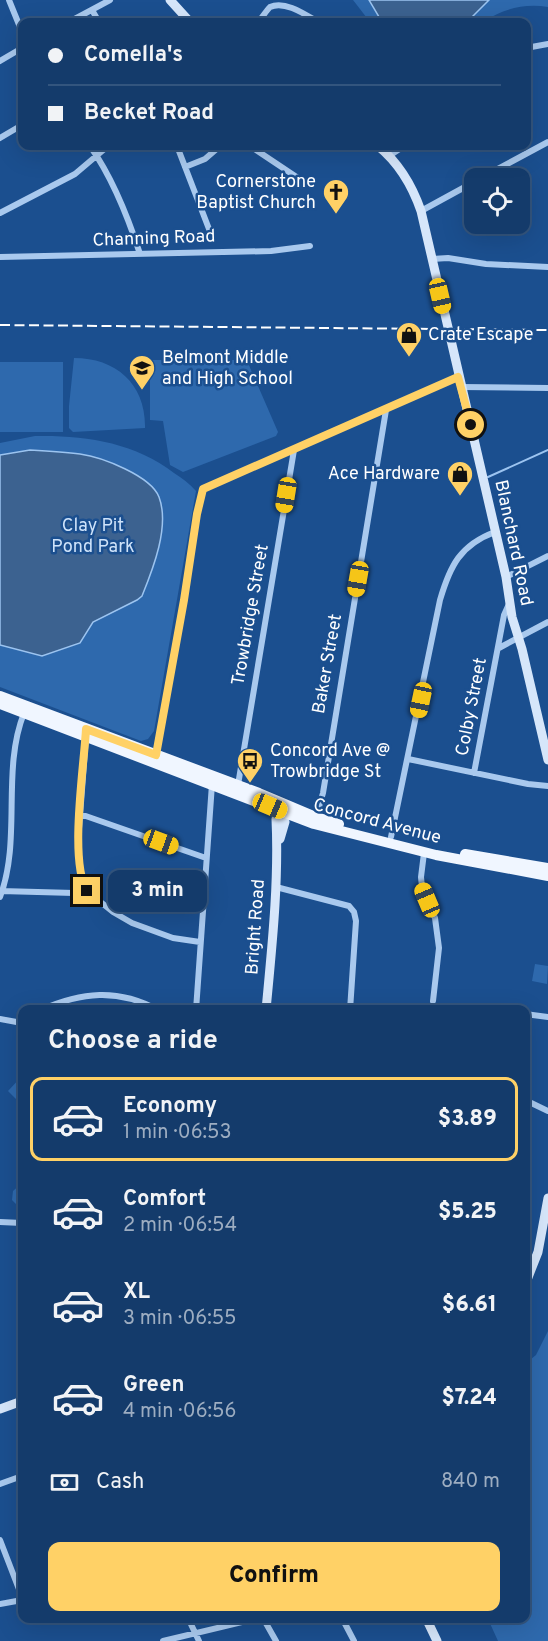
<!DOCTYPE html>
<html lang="en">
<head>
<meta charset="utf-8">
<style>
	body { margin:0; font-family:Overpass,sans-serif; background:#214673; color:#f1f3f6; height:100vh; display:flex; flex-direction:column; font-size:22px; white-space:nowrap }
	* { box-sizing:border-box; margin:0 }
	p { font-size:20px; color:#9dadc1 }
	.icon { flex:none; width:33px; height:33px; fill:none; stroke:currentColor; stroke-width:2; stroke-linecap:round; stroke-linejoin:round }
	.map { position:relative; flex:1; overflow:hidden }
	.sheet { position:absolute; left:18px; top:1005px; width:512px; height:618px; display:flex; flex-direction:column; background:#143b6b; border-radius:12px; box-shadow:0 6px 24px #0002,0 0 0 2px #33557e }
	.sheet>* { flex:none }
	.banner { position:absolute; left:18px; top:18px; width:513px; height:132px; border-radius:12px; box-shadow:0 6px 24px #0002,0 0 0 2px #33557e; display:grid; align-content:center; height:132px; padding:0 30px; background:#143b6b }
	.controls { position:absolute; left:464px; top:168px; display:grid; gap:12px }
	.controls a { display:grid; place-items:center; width:66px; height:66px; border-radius:12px; background:#143b6b; box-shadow:0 6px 24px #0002,0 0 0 2px #33557e; font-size:30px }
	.end { position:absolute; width:27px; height:27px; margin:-14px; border:8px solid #ffd166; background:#111; box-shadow:0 0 0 3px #111 }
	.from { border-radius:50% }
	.bubble { position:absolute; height:42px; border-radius:12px; background:#143b6b; box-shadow:0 6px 24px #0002,0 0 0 2px #33557e; font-size:20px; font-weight:800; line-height:42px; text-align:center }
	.car { position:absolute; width:18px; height:36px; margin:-18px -9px; border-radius:8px; box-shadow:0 0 4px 2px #0007; background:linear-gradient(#f5c518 24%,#345 0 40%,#f5c518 0 76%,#345 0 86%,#f5c518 0) }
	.banner b { display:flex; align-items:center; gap:21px; height:57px; font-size:22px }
	.banner b+b { border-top:2px solid #33557e }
	.banner i { width:15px; height:15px; background:#f1f3f6 }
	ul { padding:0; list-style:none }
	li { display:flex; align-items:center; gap:18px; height:84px; margin:0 12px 9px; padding:0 18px; border:3px solid transparent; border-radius:12px }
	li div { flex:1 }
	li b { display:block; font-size:22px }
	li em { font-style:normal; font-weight:800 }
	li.selected { border-color:#ffd166 }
	li>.icon { width:54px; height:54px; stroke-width:1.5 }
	h2 { padding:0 30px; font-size:27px; line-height:72px }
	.pay { display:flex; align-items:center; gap:15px; height:66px; padding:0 30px; font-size:22px }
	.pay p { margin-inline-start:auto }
	.cta { display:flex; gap:12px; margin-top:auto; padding:12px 30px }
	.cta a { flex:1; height:69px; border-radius:12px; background:#ffd166; color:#111; font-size:24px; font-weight:800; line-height:69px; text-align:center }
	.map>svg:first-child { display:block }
</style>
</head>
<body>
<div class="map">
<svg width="548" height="1641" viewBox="0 0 548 1641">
	<rect width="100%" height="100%" fill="#1b4f8f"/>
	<path fill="#2e69ad" d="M353 0H548V7C524 3 503 9 483 22H370Z
		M74 358C116 358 146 384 145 428L73 432 69 428V406Z
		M150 360H244L248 363 278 432 276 436 183 472 170 465 163 421 150 420Z
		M0 362H63V432H0Z
		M35 436C84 435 134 442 174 473 182 478 190 484 196 491L154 731 148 739 141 741 0 687V443Z
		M535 964 548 966 547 984 532 981Z
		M22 1076V1094L17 1100 8 1091Z
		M22 1183V1210L12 1200 13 1191Z
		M548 1331V1641H498L488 1619 525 1618V1364L536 1355Z"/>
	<path fill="#3c6290" stroke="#9cc4f0" stroke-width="1.5" d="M369 0H489L467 22H382Z
		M30 450C47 451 64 452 80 454 102 457 151 476 159 497 170 526 153 569 142 596L137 600 93 622 80 643 42 656 0 645V455Z"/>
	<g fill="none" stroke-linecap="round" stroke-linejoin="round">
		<path stroke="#9cc4f0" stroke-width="2" d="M488 477 548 450"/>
		<path stroke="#a9c9ee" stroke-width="6" d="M9 0 22 32
			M92 10 99 22
			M69 22 110 0
			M258 22C262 18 266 11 270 7 285 0 306 15 318 22
			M526 48 548 44
			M0 61 22 48
			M0 138 22 125
			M90 146C112 177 128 217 140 254
			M177 146 209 229
			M250 146 301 180
			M389 156 404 146
			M185 167 205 159 220 146
			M481 178 548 142
			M421 211 474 182
			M0 213 75 174 108 146
			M0 257 271 251 310 246
			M432 259 448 258 486 264 548 267
			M461 387 548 388
			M506 577 548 556
			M499 648 548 622
			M86 737 78 842 81 881 87 891 113 912 132 923 173 938 200 942
			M156 755 184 600 197 514 203 489 458 377
			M408 759 528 784 548 786
			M474 773 504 615 509 604
			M238 785 294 450
			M80 814 206 858
			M316 817 323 793 386 410
			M391 837 440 600C450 566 460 545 495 532
			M424 853 421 877 422 887 435 918 439 948 433 1001
			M276 887 349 906 354 912 356 921 350 1010
			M1 891 74 893 87 891
			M0 897C22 839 1 771 24 713
			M41 1010C81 992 118 988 158 1010
			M196 1010 212 784
			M525 1014 548 1017
			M0 1019 22 1023
			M525 1100 548 1111
			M0 1222 22 1223
			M0 1484 22 1476
			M0 1540 22 1597
			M0 1604 22 1600
			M188 1618 199 1641
			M263 1618 276 1641
			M342 1618 354 1641
			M163 1641 259 1618"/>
		<path stroke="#d6e6fa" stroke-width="9" d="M170 0 190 22
			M378 146C399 163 412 185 421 211L506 577 512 617 522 649 548 760
			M280 839 285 822 282 811
			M266 1010C272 946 279 882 276 819L282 811
			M525 1285 538 1252 548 1198
			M0 1409 22 1401
			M426 1618 437 1641"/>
		<path stroke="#f0f6ff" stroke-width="10" d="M0 696 259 793 316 817 339 824
			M0 704 314 824 436 855 548 876
			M465 854 548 868"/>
		<path stroke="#fff" stroke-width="2" stroke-dasharray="10 4.5" stroke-linecap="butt" d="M0 325 548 330"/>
	</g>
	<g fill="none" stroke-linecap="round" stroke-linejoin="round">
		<path stroke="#ffd166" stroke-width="8" d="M87 891C69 861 84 767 86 729L156 755 184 600 197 514 203 489 458 377 471 425"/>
	</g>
	<defs>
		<g id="church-pin" transform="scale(1.35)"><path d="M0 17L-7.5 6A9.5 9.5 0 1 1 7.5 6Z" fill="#ffd166" stroke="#1b4f8f"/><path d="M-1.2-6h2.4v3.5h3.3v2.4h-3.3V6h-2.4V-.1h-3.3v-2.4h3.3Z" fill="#111"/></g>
		<g id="shop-pin" transform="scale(1.35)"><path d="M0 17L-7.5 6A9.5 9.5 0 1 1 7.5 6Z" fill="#ffd166" stroke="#1b4f8f"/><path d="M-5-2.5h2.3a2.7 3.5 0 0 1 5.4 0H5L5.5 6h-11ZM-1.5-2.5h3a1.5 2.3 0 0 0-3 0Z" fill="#111"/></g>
		<g id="school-pin" transform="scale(1.35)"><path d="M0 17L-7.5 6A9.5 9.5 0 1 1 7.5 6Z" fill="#ffd166" stroke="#1b4f8f"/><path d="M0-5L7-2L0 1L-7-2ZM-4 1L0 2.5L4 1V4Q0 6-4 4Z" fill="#111"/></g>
		<g id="bus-pin" transform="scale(1.35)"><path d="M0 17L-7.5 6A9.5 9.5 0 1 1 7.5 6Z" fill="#ffd166" stroke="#1b4f8f"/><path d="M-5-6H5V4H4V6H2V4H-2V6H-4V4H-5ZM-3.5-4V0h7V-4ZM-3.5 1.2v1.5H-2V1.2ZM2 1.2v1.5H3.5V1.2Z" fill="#111"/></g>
	</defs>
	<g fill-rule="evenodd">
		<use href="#church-pin" x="336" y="192"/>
		<use href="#shop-pin" x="409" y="335"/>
		<use href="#school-pin" x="142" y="368"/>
		<use href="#shop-pin" x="460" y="474"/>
		<use href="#bus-pin" x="250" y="761"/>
	</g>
	<g text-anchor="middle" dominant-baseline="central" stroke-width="5" stroke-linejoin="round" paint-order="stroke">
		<g font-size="18" fill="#fff" stroke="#1b4f8f" text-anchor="start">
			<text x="316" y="182" text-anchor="end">Cornerstone<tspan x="316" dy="21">Baptist Church</tspan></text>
			<text x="428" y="335">Crate Escape</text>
			<text x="162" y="358">Belmont Middle<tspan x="162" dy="21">and High School</tspan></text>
			<text x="440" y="474" text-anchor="end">Ace Hardware</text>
			<text x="270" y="751">Concord Ave @<tspan x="270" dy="21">Trowbridge St</tspan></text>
		</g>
		<g font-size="18" fill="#fff" stroke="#1b4f8f">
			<text transform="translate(154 239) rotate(-2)">Channing Road</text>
			<text transform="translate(513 543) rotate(78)">Blanchard Road</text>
			<text transform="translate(251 615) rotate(-80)">Trowbridge Street</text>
			<text transform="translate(328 664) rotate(-80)">Baker Street</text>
			<text transform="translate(472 707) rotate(-79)">Colby Street</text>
			<text transform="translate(377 822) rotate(15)">Concord Avenue</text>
			<text transform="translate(256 927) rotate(-86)">Bright Road</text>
		</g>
		<g font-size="18" fill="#cfe3fa" stroke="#1b4f8f">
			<text x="93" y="526">Clay Pit<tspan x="93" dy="21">Pond Park</tspan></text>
		</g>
	</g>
</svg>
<div class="controls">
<a><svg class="icon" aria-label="locate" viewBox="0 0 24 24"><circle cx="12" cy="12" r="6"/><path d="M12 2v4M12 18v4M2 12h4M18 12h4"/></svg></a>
</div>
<i class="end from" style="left:471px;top:425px"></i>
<i class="end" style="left:87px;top:891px"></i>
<div class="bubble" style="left:108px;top:870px;width:99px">3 min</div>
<i class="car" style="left:440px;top:296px;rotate:167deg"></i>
<i class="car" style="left:286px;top:495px;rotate:189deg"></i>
<i class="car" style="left:358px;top:579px;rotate:190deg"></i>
<i class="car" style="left:421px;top:700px;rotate:192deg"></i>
<i class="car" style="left:270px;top:806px;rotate:113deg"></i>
<i class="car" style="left:161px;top:842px;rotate:110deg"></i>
<i class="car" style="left:427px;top:900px;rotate:337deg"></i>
<div class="banner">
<b><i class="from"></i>Comella's</b>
<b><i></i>Becket Road</b>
</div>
<section class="sheet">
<h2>Choose a ride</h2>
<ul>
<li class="selected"><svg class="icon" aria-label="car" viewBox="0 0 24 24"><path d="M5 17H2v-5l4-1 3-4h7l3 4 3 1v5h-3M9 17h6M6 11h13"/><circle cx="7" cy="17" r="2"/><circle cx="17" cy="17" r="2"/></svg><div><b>Economy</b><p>1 min · 06:53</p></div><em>$3.89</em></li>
<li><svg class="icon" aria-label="car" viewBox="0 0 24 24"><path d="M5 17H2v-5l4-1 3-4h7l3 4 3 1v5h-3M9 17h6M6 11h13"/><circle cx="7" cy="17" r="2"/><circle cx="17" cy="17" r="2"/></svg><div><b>Comfort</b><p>2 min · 06:54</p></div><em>$5.25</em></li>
<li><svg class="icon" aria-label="car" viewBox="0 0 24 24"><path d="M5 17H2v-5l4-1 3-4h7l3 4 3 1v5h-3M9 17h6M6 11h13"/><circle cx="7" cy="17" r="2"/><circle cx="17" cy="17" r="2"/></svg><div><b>XL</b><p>3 min · 06:55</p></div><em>$6.61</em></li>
<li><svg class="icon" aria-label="car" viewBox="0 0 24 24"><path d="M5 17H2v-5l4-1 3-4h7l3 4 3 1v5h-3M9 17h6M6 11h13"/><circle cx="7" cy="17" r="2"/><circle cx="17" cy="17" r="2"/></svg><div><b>Green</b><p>4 min · 06:56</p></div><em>$7.24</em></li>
</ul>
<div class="pay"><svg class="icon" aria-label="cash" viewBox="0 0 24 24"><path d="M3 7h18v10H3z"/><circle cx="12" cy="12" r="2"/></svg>Cash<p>840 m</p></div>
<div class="cta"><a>Confirm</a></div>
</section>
</div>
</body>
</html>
